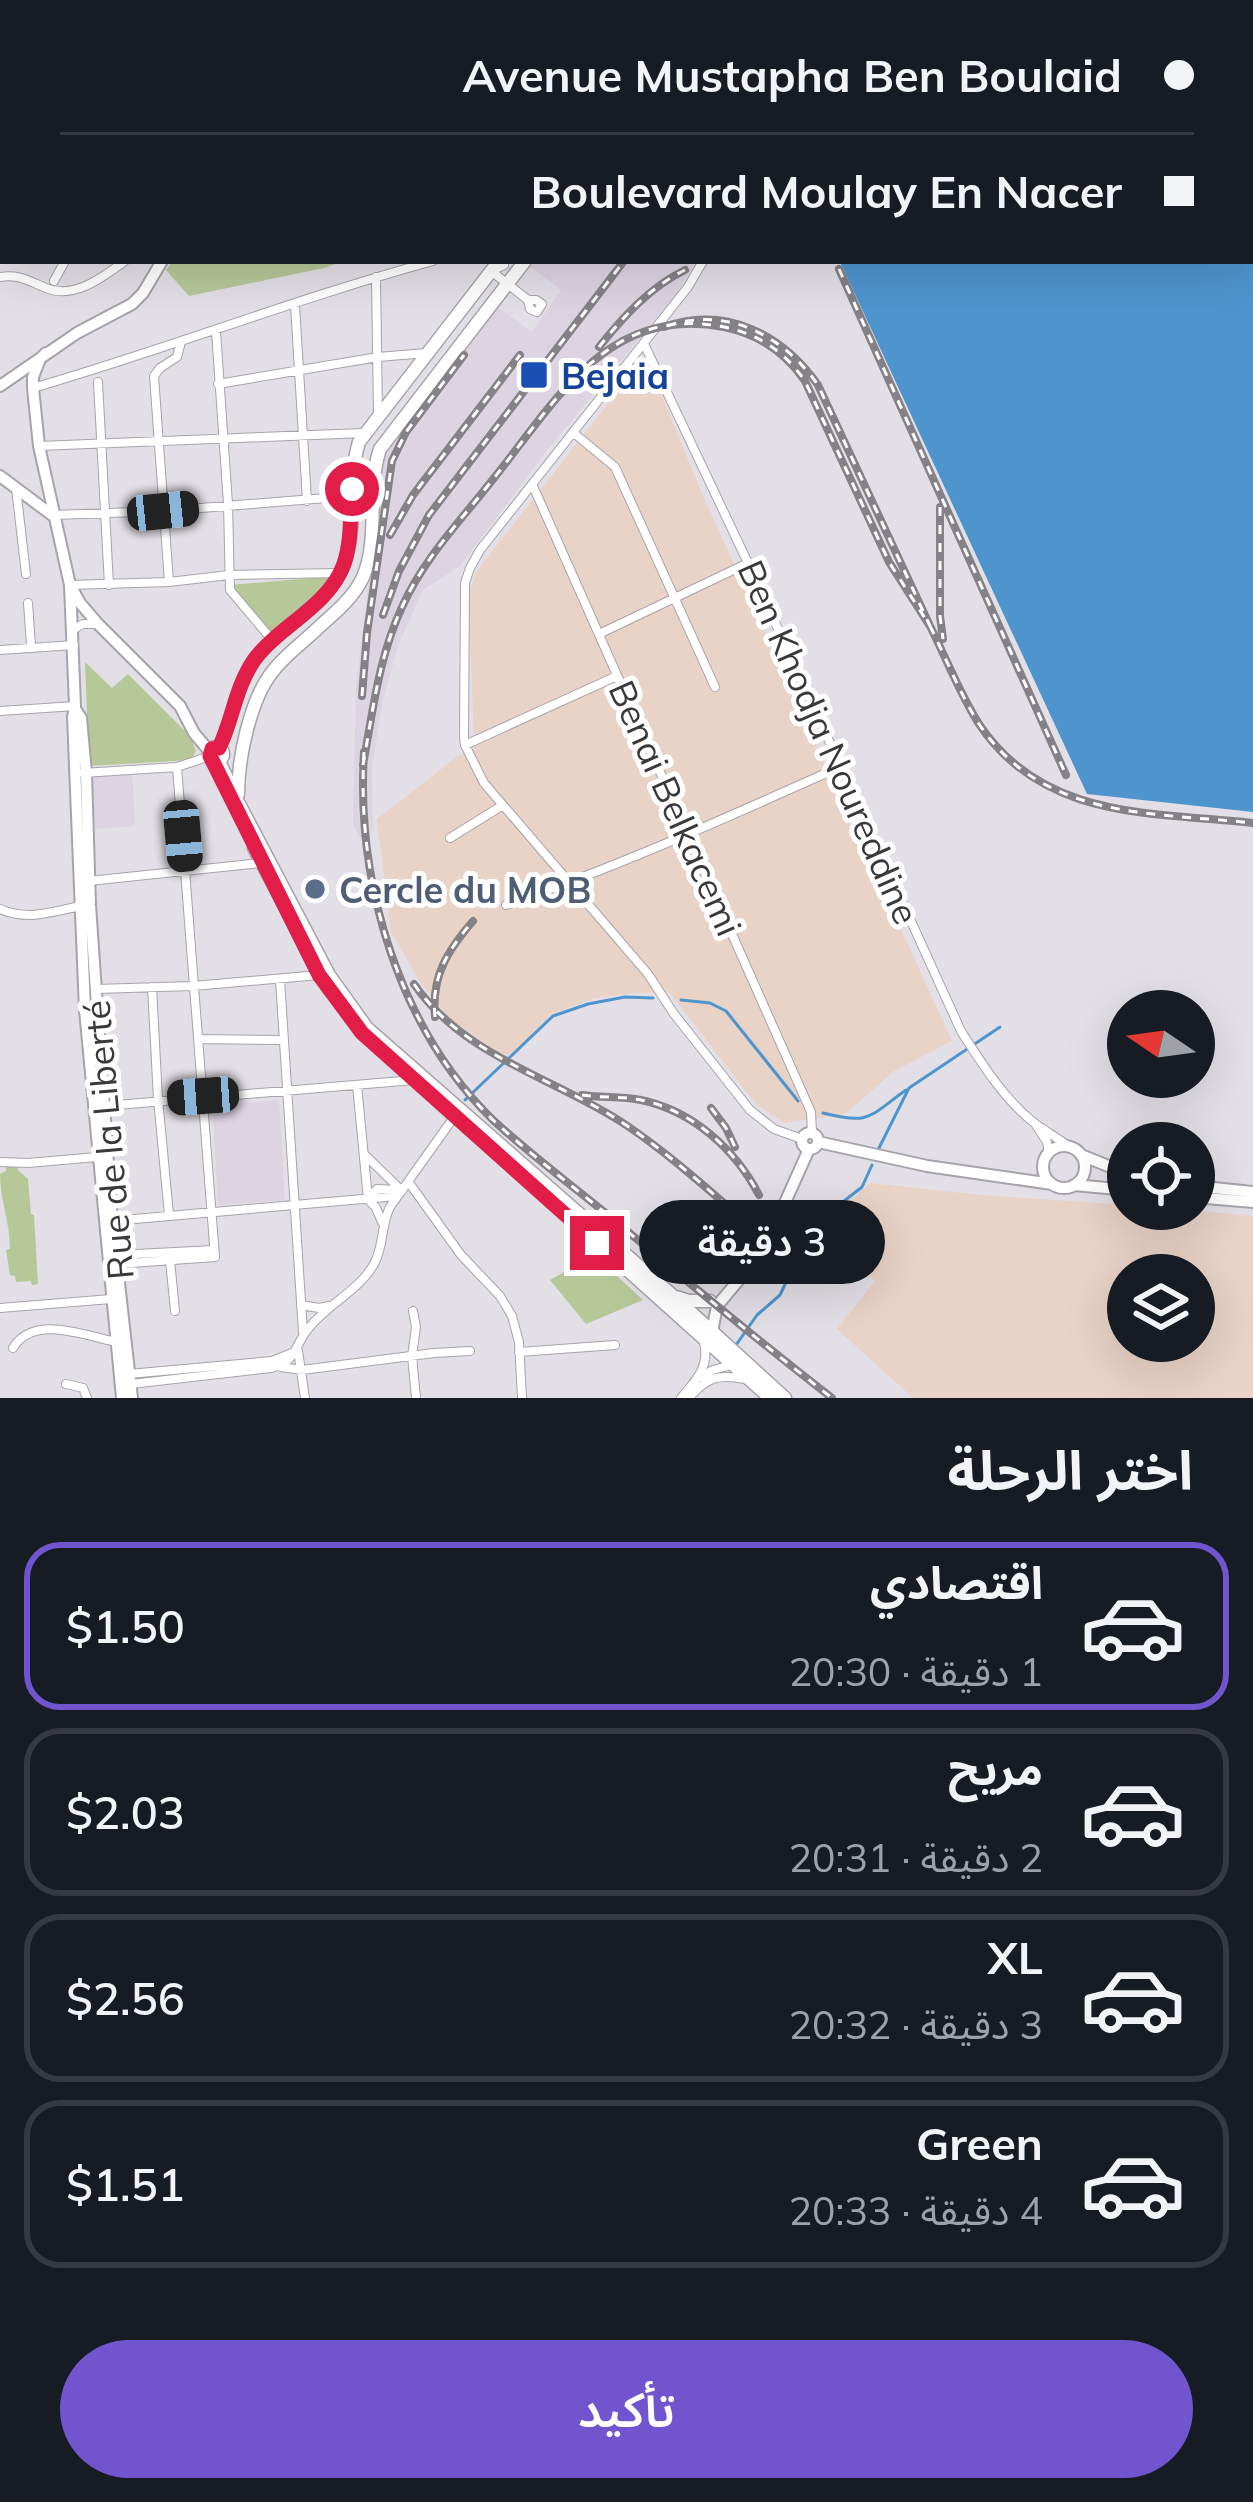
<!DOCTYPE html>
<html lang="ar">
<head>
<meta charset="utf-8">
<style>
	body { margin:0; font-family:Mulish,"Noto Sans Arabic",sans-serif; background:#20242c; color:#f1f3f6; direction:rtl; height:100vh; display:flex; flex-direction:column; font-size:45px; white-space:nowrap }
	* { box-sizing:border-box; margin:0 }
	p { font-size:39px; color:#9ea1a6 }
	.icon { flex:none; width:66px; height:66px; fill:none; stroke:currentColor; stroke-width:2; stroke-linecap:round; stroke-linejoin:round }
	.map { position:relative; height:1398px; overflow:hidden; direction:ltr }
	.drawer { display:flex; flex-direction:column; background:#171b24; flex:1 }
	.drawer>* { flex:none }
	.banner { position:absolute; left:0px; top:0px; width:1254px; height:264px; box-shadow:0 12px 48px #0002; direction:rtl; display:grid; align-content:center; height:264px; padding:0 60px; background:#171b24 }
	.needle { width:78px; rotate:283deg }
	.fabs { position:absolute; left:1107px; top:990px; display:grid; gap:24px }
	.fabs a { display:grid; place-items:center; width:108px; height:108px; border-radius:50%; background:#171b24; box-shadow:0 12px 48px #0002; font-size:60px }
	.end { position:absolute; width:54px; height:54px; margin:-27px; border:15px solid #e11d48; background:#fff; box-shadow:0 0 0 6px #fff }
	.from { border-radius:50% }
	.bubble { position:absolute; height:84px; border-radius:42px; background:#171b24; box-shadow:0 12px 48px #0002; font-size:39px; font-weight:600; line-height:84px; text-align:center; direction:rtl }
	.car { position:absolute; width:36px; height:72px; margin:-36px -18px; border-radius:15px; box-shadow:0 0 9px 3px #0007; background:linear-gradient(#222 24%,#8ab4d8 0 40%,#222 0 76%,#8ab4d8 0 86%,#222 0) }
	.banner b { display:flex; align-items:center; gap:42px; height:114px; font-size:45px }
	.banner b+b { border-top:3px solid #363941 }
	.banner i { width:30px; height:30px; background:#f1f3f6 }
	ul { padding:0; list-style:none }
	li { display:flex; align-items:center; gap:36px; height:168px; margin:0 24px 18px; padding:0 36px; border:6px solid #363941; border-radius:36px }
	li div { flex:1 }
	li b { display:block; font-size:45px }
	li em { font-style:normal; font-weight:600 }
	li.active { border-color:#7055cf }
	li>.icon { width:108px; height:108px; stroke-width:1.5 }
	h2 { padding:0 60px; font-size:54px; line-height:144px }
	.action { display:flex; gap:24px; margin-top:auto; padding:24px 60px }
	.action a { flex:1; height:138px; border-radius:72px; background:#7055cf; color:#fff; font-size:48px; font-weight:600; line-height:138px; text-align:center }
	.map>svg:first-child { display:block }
</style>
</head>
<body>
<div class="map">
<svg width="1253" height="1398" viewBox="0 0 1253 1398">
	<rect width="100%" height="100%" fill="#e3dfe6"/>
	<path fill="#ddd4e2" d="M529 261H696L676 295 548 449 460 566 423 590 399 643 383 700 372 768 373 827 363 843 353 825 356 688 374 537 380 458 495 305 532 332 561 290 527 264Z
		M132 771 135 826 95 829 92 778 95 774Z
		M279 1100 285 1200 218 1205 212 1105Z"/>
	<path fill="#e9d2c6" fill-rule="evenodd" d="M629 377 645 389 649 385 661 394 703 496 952 1041 894 1071 845 1114 784 1123 756 1104 670 993H634L594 998 551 1014 512 1056 495 1051 447 1016 421 983 391 932 377 819 458 756 474 749 469 595 476 572Z
		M870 1183 980 1195 1128 1205V1209H1177L1253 1216V1398H913L837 1329 875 1281 814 1237 826 1222ZM1128 1275H1194V1341H1128Z"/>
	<path fill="#b7c898" d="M173 261H344L324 268 189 296 166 270Z
		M336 576 267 639 229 585Z
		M85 662 112 688 128 674 190 736 196 751 191 760 89 766Z
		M6 1165H17L18 1170 28 1179 31 1214 34 1215 38 1284 32 1285 31 1281 16 1282 15 1276 10 1275 6 1250 10 1249C10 1222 0 1200 0 1174L6 1171Z
		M594 1255 643 1300 586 1324 550 1280Z"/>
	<path fill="#4e95ce" d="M1010 0H1253V812L1087 794 840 262 1251 261V3H1011Z"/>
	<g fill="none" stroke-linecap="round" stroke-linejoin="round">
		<path stroke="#4e95ce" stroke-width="3" d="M681 1000 710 1003 726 1011 798 1101
			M465 1100 553 1016 588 1004 625 997 653 998
			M823 1113C871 1125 868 1117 906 1090
			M879 1148 909 1088 1000 1027
			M736 1345 757 1315 780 1295 797 1259 800 1244 821 1219 862 1187 872 1165"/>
		<g stroke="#a7a3aa" stroke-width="10">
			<path id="street" d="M0 0 3 3
				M246 0 248 3
				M278 0V3
				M607 0 609 3
				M60 3 70 0
				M171 3 172 0
				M346 3 347 0
				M402 3 403 0
				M430 3 431 0
				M0 51 3 49
				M0 82 3 84
				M0 95 3 94
				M0 239 3 238
				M703 261 688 287 480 550 470 568 465 583 464 737 465 745 484 783 648 974 674 1014 750 1110 774 1129 802 1139
				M504 265 491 271 528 300 530 309 537 312 542 304 536 300H528
				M0 277C19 274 29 281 46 288 74 300 103 277 125 261
				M376 277 378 415
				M54 281 65 261
				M295 305 307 501
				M216 331 228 504 230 590 273 641
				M645 346 748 563 961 1031C982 1064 1005 1101 1037 1125 1048 1133 1060 1139 1070 1148
				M98 382 109 585
				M218 384 378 357 426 353
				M33 388C167 349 298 298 433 261
				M575 434 615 467 715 687
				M39 446 363 433
				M533 486 811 1112 812 1133
				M16 488 26 574
				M54 515 163 511 352 496
				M169 582 154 376 160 368 177 357 181 342
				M70 585 169 582 229 575 339 573
				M28 603 31 646
				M74 629 83 624H98
				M599 634 748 563
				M0 650 74 645
				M0 711 75 706
				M465 745 617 676
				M83 773 177 767 210 756
				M450 838 503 805
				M89 881 261 863
				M506 905C620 866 730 816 840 767
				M0 909C27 921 53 912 80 906
				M280 980 303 1332
				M152 987 158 1099 169 1215
				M96 989 193 986 319 975
				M198 1039 284 1040
				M357 1085 368 1199 376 1208 382 1222
				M105 1106 414 1080
				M1036 1125 1047 1142 1049 1153
				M365 1155 402 1191
				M0 1162 28 1163 97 1157
				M410 1184 461 1255 500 1296 512 1316 519 1342 522 1398
				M369 1197 377 1189 398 1190
				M112 1221 397 1196
				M116 1255 214 1250
				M170 1260 175 1311
				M117 1264 215 1257 177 767
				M301 1305 319 1308 329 1306
				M0 1308 111 1299
				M413 1311 416 1327 412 1356 416 1398
				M13 1348C33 1314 84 1335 116 1342
				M298 1351 305 1398
				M519 1352 615 1345
				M281 1367 302 1370 434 1353 470 1351
				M129 1374 272 1361 297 1351
				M701 1377 713 1370 731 1365
				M66 1384 83 1388 87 1398
				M131 1384 271 1368C296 1363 294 1346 308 1329 327 1304 361 1290 375 1262 384 1244 381 1225 390 1207L459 1110
				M681 1398C696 1380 710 1367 704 1342
				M689 1398C707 1377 718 1374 745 1379"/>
		</g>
		<g stroke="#a7a3aa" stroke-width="14">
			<path id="secondary" d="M538 0V3
				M587 0 589 3
				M46 353 40 359 33 377V388L39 446 70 585 80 603 98 624 180 706 194 733 210 752
				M0 386 77 333 132 304 143 293 162 261
				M0 476 52 515
				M70 585 75 706 73 717 85 1010 122 1398
				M75 709 81 718 86 773 90 905 112 1221 132 1398
				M802 1141a8 8 0 1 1 16 0a8 8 0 1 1-16 0Z
				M818 1142 927 1166 1052 1184
				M1043 1167a21 21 0 1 1 42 0a21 21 0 1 1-42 0Z
				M1081 1155 1128 1174
				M1074 1185 1128 1190
				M1194 1186 1253 1192
				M1194 1197 1253 1202
				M712 1332 717 1306 747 1270 775 1225 809 1149"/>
		</g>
		<g stroke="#a7a3aa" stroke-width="15">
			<path id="primary" d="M209 754a7 7 0 1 1 14 0a7 7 0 1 1-14 0Z
				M219 748C233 719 235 688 254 661 277 628 322 609 340 573 360 534 346 484 359 442L499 261
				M219 761 238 802 329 975 367 1028 672 1295 785 1398
				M238 794C238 759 250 699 273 671 286 654 305 641 320 626 336 612 354 597 363 577 380 537 366 490 380 449L525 261
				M254 848 329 989
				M466 1125 770 1398
				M676 1297 689 1301H710"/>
		</g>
		<use href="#street" stroke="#fff" stroke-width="8"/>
		<use href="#secondary" stroke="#fff" stroke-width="10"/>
		<use href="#primary" stroke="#fff" stroke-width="12"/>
		<g stroke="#848286" stroke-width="8">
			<path id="rail" d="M839 269 1066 775
				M599 347C623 317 650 287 685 270
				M940 507V616L943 639
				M390 535 413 495 520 355
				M383 615 399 571 429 515 624 261
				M930 626C946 658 960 694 979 724 1043 820 1151 812 1253 823
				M362 696 367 633 392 461 406 432 464 355
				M364 752C356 882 398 1027 493 1120 533 1157 578 1190 620 1225 690 1284 760 1342 832 1398
				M363 765C373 710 379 655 403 605 424 558 463 518 494 478 556 401 608 304 724 327 759 334 785 352 805 381L889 562 930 626 818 385C782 334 725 305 664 327
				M414 984C465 1058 556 1078 626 1125 672 1156 713 1194 755 1230
				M435 1017C431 976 448 950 473 921
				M582 1095C601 1098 622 1096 641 1100 693 1111 735 1149 759 1195
				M711 1108 726 1128 735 1147"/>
		</g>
		<use href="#rail" stroke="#fff" stroke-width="3" stroke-dasharray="9" stroke-linecap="butt"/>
	</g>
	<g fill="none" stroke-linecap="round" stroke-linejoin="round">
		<path stroke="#e11d48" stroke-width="15" d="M352 489C350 513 352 540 344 564 329 606 279 626 254 660 235 688 233 719 219 748L212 749 210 756 319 975 362 1033 597 1243"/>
	</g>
	<rect fill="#1a4fb4" stroke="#fff" stroke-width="4.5" x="519" y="360" width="30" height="30" rx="6"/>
	<circle fill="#5c6f8a" stroke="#fff" stroke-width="4.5" cx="315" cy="889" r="12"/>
	<g text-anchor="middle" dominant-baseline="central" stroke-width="10" stroke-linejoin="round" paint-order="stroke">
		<g font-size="36" font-weight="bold" fill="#164399" stroke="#fff" text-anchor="start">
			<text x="561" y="375">Bejaia</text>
		</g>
		<g font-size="36" fill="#39383b" stroke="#fff">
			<text transform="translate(829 742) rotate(66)">Ben Khodja Noureddine</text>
			<text transform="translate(676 808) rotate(66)">Benai Belkacemi</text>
			<text transform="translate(108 1140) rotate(-95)">Rue de la Liberté</text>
		</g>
		<g font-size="36" font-weight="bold" fill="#4e5e75" stroke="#fff" text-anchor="start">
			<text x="339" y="889">Cercle du MOB</text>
		</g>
	</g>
</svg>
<div class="fabs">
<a><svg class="needle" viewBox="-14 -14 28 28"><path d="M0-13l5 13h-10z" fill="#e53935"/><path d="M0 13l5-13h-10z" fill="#9ea1a6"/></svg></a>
<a><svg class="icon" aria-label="locate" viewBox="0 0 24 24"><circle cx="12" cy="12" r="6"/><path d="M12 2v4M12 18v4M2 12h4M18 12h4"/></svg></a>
<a><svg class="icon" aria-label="layers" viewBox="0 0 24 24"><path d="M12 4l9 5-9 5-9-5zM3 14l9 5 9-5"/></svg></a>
</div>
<i class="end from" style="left:352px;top:489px"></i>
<i class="end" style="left:597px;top:1243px"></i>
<div class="bubble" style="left:639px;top:1200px;width:246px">3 دقيقة</div>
<i class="car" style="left:163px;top:511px;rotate:84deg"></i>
<i class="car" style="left:183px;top:836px;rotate:175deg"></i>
<i class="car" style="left:203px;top:1096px;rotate:266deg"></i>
<div class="banner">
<b><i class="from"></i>Avenue Mustapha Ben Boulaid</b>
<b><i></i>Boulevard Moulay En Nacer</b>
</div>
</div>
<section class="drawer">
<h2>اختر الرحلة</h2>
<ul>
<li class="active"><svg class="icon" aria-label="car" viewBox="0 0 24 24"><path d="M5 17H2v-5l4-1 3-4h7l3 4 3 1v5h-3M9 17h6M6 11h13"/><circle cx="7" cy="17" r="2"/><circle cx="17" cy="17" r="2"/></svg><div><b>اقتصادي</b><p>1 دقيقة · 20:30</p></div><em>$1.50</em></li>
<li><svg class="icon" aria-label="car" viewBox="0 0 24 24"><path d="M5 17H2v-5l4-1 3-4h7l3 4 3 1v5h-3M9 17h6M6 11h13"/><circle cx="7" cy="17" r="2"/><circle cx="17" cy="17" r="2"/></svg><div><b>مريح</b><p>2 دقيقة · 20:31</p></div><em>$2.03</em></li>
<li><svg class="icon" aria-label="car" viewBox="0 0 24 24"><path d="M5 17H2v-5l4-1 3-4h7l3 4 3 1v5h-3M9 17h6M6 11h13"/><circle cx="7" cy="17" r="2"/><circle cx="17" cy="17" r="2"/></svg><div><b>XL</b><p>3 دقيقة · 20:32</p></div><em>$2.56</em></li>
<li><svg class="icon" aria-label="car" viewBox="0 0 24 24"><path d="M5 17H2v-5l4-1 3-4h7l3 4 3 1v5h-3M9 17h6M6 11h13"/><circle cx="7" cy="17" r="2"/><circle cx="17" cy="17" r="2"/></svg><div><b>Green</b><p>4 دقيقة · 20:33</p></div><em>$1.51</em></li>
</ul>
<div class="action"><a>تأكيد</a></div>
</section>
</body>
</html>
